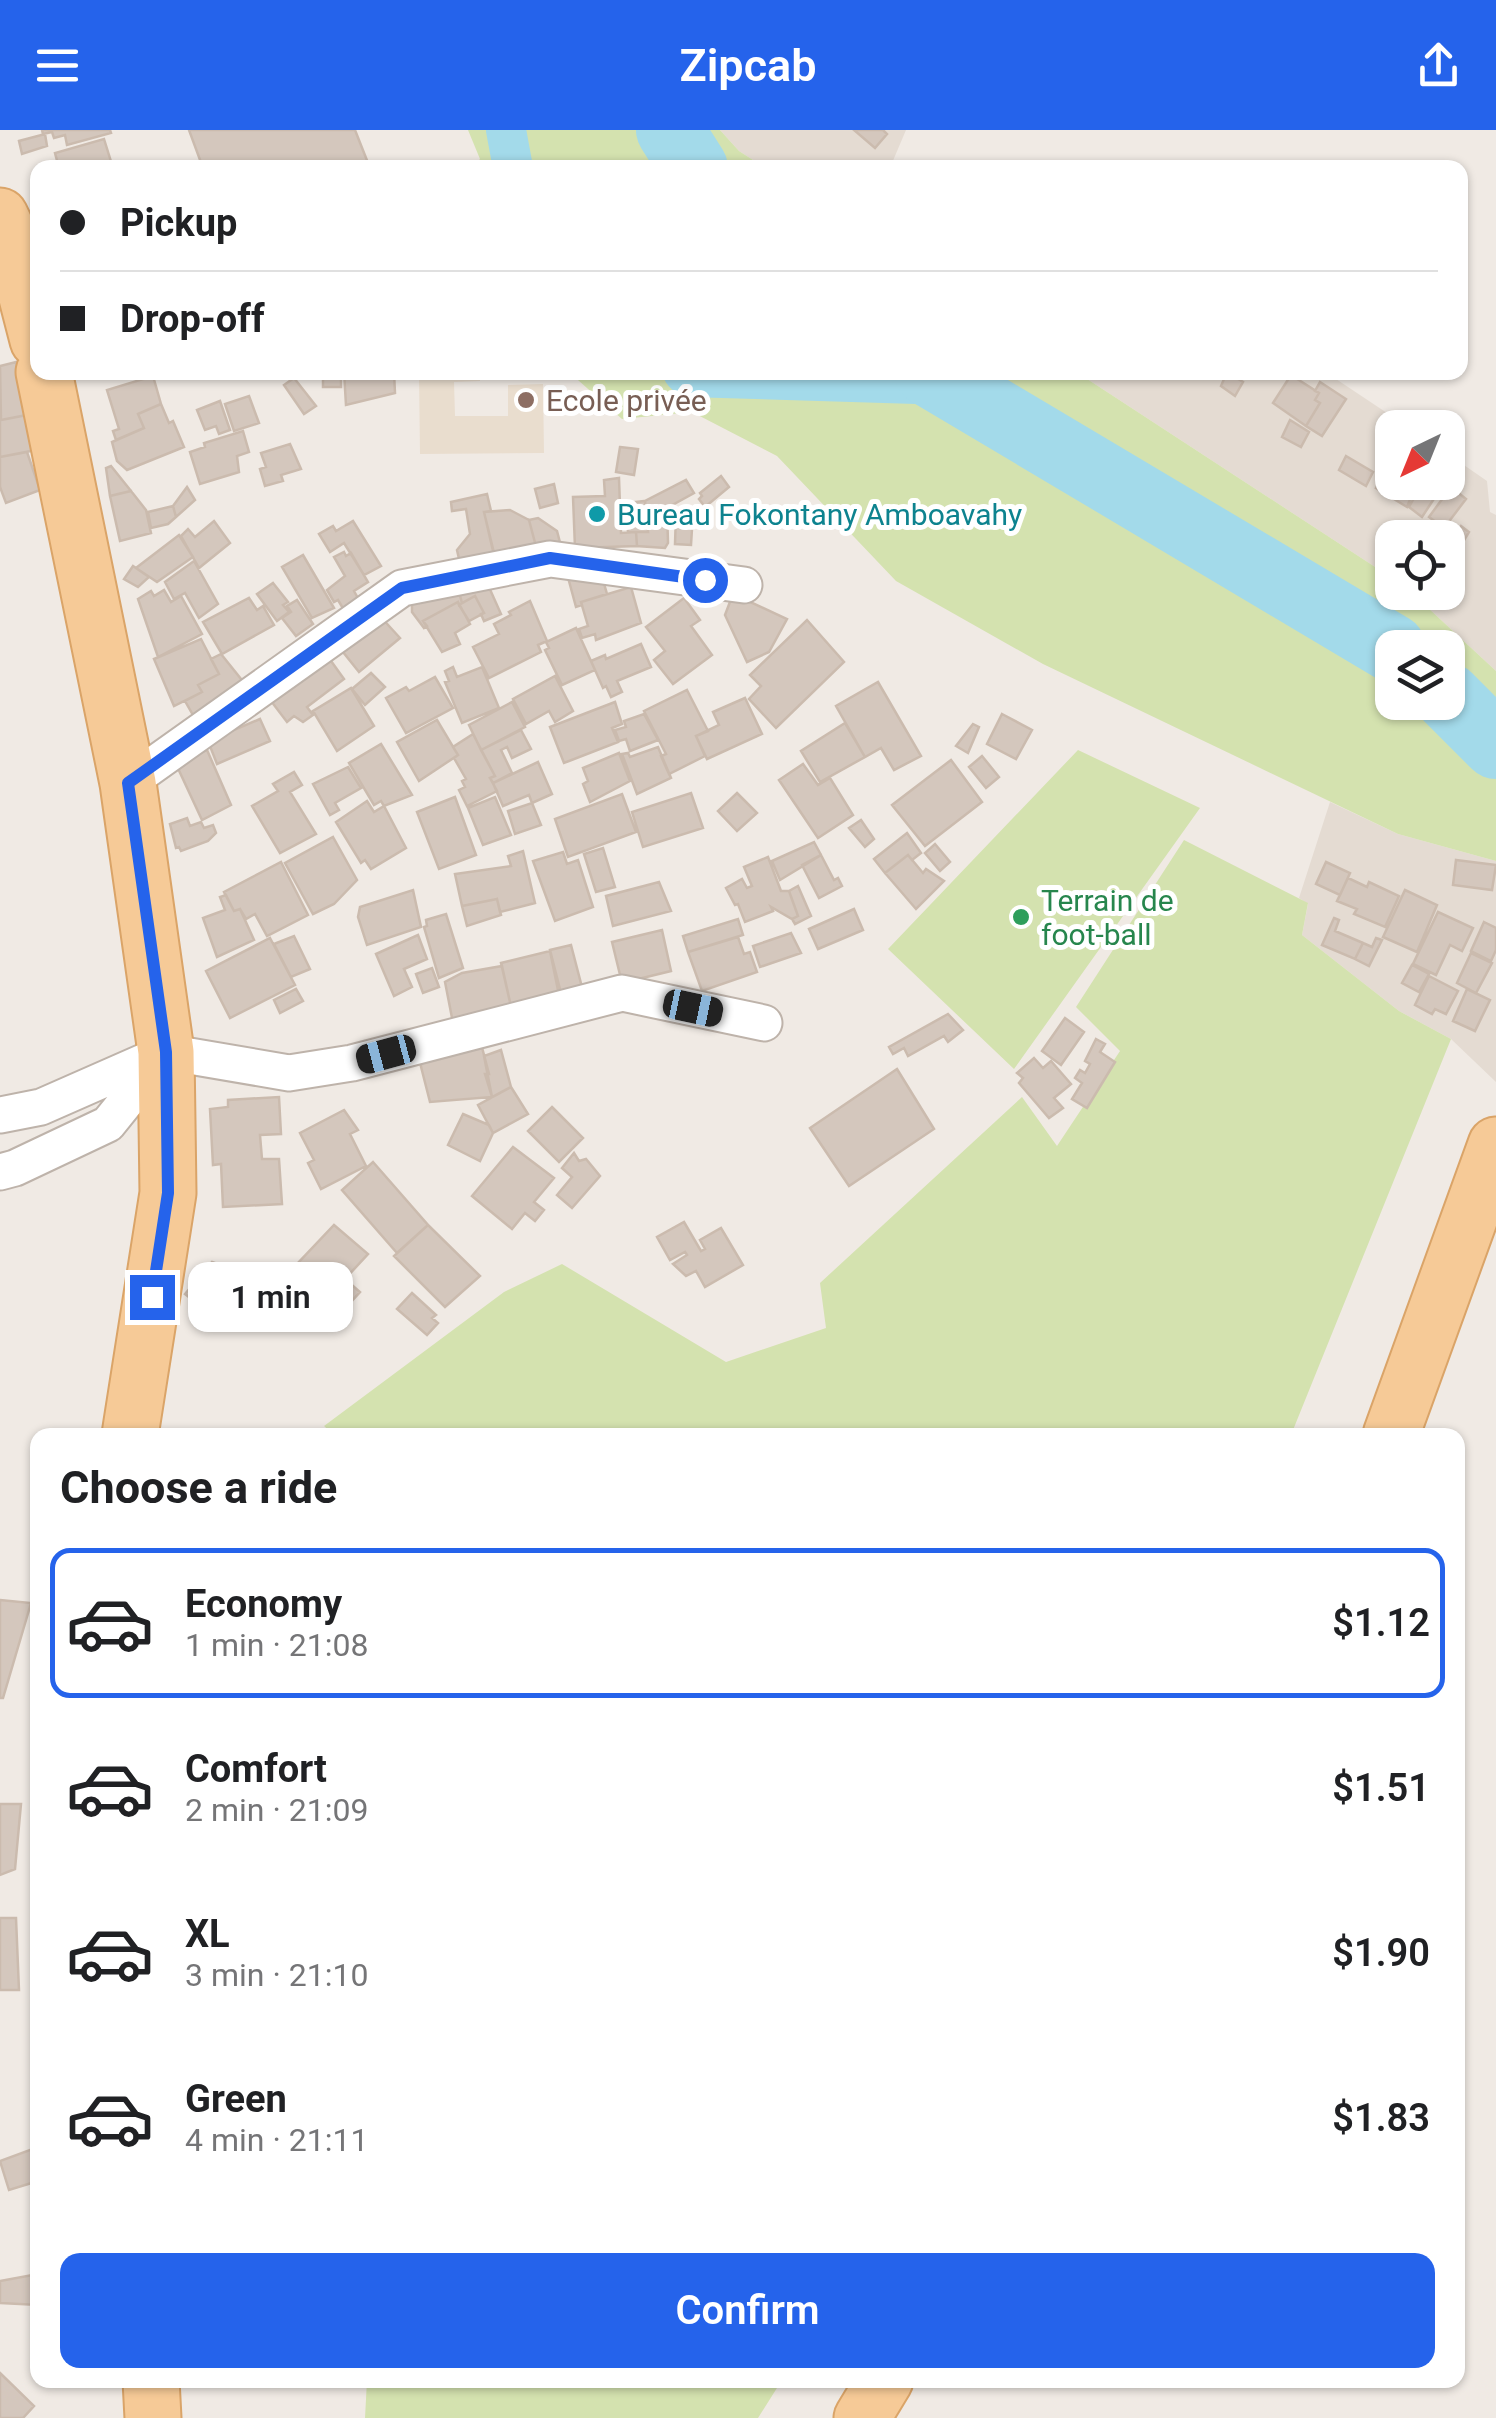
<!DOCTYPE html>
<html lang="en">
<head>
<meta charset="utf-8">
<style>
	body { margin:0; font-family:Roboto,sans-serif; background:#f2f2f2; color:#202124; height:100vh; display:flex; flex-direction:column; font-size:38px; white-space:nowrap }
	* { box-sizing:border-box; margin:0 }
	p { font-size:32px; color:#757577 }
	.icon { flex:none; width:55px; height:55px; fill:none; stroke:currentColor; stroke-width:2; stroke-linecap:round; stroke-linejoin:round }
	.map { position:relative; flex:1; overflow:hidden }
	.sheet { position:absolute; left:30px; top:1298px; width:1435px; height:960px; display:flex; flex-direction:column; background:#fff; border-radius:20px; box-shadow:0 2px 8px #0004 }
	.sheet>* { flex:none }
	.banner { position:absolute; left:30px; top:30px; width:1438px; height:220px; border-radius:20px; box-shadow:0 2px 8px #0004; display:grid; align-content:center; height:220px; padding:0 30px; background:#fff }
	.needle { width:65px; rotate:223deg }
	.buttons { position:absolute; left:1375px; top:280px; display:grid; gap:20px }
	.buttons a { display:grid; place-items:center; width:90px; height:90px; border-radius:20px; background:#fff; box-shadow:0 2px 8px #0004; font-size:50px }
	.end { position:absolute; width:45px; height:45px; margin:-22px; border:12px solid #2563eb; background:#fff; box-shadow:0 0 0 5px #fff }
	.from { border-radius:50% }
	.bubble { position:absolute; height:70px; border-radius:20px; background:#fff; box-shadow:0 2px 8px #0004; font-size:32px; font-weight:600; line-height:70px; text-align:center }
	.car { position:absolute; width:30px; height:60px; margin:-30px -15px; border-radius:12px; box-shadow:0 0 8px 2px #0007; background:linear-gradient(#222 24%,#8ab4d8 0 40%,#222 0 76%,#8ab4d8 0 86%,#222 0) }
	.banner b { display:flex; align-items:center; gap:35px; height:95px; font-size:38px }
	.banner b+b { border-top:2px solid #e0e0e0 }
	.banner i { width:25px; height:25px; background:#202124 }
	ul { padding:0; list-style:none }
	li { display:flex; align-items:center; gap:30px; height:150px; margin:0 20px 15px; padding:0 10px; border:5px solid transparent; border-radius:20px }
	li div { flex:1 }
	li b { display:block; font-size:38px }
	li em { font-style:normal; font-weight:600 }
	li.on { border-color:#2563eb }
	li>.icon { width:90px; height:90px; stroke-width:1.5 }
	h2 { padding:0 30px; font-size:45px; line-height:120px }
	.primary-button { display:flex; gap:20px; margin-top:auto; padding:20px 30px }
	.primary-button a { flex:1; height:115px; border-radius:20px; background:#2563eb; color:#fff; font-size:40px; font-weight:600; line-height:115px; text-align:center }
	header { display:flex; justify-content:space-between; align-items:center; height:130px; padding:0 30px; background:#2563eb; color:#fff; font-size:45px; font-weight:600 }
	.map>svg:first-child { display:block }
</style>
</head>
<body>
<header><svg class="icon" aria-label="menu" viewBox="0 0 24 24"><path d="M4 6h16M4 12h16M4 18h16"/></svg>Zipcab<svg class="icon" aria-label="share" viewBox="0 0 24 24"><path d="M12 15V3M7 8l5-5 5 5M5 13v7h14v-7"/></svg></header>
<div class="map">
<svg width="1496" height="2288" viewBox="0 0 1496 2288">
	<rect width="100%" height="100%" fill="#f0eae4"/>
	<path fill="#e4dbd2" d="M720 0H906L892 33 898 38 764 37 739 21Z
		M1078 243H1327L1408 297 1392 298V352H1448V324L1487 351 1490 382 1496 385V541L1412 463 1448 462V408H1392V448Z
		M1330 672 1398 704 1496 731V952L1451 909 1399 881 1302 805 1308 774 1299 768Z"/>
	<path fill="#e9ddce" d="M419 243H480V251L454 252 455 286H508V255L543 254 544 323 420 324Z"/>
	<path fill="#d4e2af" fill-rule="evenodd" d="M468 0H720L739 21 764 37H473L480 29Z
		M570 243H1078L1392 448V462L1412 463 1496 541V731L1398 704 1043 534 896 451 777 326 692 282 622 289ZM1392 518H1448V572H1392Z
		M1078 620 1200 678 1014 939 888 819Z
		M1184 710 1308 773 1302 805 1399 881 1451 909 1291 1305H334L324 1296 504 1162 562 1134 726 1232 826 1198 820 1153 1022 967 1057 1016 1120 921 1076 877Z
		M367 2250H782L758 2288H365Z"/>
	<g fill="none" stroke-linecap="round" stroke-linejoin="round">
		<path stroke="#a3daea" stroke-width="40" d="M506 0 513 38
			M683 242 688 247 949 255"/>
		<path stroke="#a3daea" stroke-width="68" d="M670 0 694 38
			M928 242 1392 518
			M1448 567 1496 615"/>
	</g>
	<path fill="#d4c7bd" stroke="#cbbbae" stroke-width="2.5" d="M42 0H110L111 3 67 15 65 5 54 8 52 2 43 4Z
		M189 0H355L370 38H203Z
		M854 0H883L887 4 875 18Z
		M45 4 47 16 22 24 19 11Z
		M104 9 113 38H59L55 23Z
		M16 232 27 285 1 290 0 236Z
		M323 242H341V257H323Z
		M344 242H394L395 263 346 275Z
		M1227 242 1243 252 1235 266 1221 256Z
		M1291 245 1319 263 1315 270 1320 273 1306 296 1273 273Z
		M153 246 161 274 138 284 144 298 116 310 113 301 119 299 107 260Z
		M294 248 316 276 304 284 284 255Z
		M1320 252 1346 269 1322 306 1306 296 1320 273 1315 270 1319 263 1315 261Z
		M249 266 259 293 234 301 225 274Z
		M220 271 230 300 219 304 216 296 205 300 197 280Z
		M161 274 169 293 173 291 184 317 127 340 117 331 112 312 144 298 138 284Z
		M0 283 1 290 27 285 41 319 0 327Z
		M1290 290 1309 302 1301 317 1282 307Z
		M243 301 249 322 237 326 239 342 200 354 190 322 205 317 204 313Z
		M290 314 301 339 281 345 283 351 265 356 260 339 266 337 261 323Z
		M620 317 638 319 634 345 616 342Z
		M27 322 40 360 6 373 0 357V327Z
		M1346 326 1373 342 1366 356 1339 340Z
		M111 336 131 361 110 366 106 338Z
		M1387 340 1392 344V352H1407L1415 357 1407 377 1376 358Z
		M721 346 729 357 705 377 699 369 702 366 700 363Z
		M619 348 621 403 636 402 637 416 575 418 573 367 605 366 604 350Z
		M686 350 694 363 667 378 668 413 665 418 637 416 636 402H648L645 371Z
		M1423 352H1445L1422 387 1409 377Z
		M554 354 558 373 540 378 535 359Z
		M187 357 195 370 176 387 173 376Z
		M1451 357 1466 369 1444 398 1429 387Z
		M131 361 146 380 151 403 120 411 110 366Z
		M487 364 491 381 484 382 495 427 460 433 457 420 470 404 466 379 452 381 451 372Z
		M645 371 648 402H628L626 373Z
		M173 376 176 387 168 394 151 398 148 382Z
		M510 380 529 390 538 424 496 434 484 382Z
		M693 383 691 415 675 414 676 384Z
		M538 388 557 401 564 428 538 424 529 390Z
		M214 391 230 413 199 438 181 406 188 399 195 407Z
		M353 391 381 436 364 445 344 413 330 422 319 404 333 396 336 401Z
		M1452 396 1458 400 1461 396 1469 402 1460 417 1445 407Z
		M179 405 193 427 157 452 136 438Z
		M344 422 346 426 351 423 368 452 354 461 360 472 344 480 338 470 334 472 327 460 345 446 334 427Z
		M303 425 334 478 312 488 282 437Z
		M194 431 218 474 199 488 185 463 174 469 165 452Z
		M133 436 149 447 138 457 124 449Z
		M566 440H600L607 464 581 472 582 475 576 477Z
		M273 453 288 472 283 475 289 482 277 491 257 464Z
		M488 455 501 484 484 491 481 484 484 483 475 466 462 473 459 462Z
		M631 457 641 493 596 510 595 504 582 508 579 499 588 496 581 472Z
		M164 460 171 472 181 466 202 504 158 527 138 469 151 461 154 466Z
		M459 462 462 473 459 475 458 472 423 491 427 496 424 498 412 482V470Z
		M733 464 787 489 769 522 747 532 725 485Z
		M475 466 484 483 469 491 459 475Z
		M249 468 257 480 263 476 274 495 222 524 203 492Z
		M684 468 700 490 691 496 712 525 673 554 654 530 665 521 646 497Z
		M297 470 313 494 296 506 282 488 291 482 287 476Z
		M530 471 547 511 538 515 541 522 489 548 473 517 499 504 494 494 511 485 509 482Z
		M458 472 470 494 455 503 460 514 442 522 423 491Z
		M379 485 400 508 359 542 335 512Z
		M807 490 844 532 776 598 749 569 761 556 750 545Z
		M576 498 595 540 562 555 545 520 549 518 546 512Z
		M201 509 219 544 198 555 202 562 174 576 154 529Z
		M641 514 651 537 617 551 622 562 611 567 606 556 603 558 591 531 605 525 606 529Z
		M221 524 245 554 193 585 185 571 202 562 198 555 219 544 211 529Z
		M326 524 344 549 307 577 313 585 303 592 294 586 287 592 268 567Z
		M453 537 457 547 482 537 499 578 462 593 445 552 449 551 445 541Z
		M371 543 385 557 365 575 352 559Z
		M555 546 573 581 555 592 549 581 526 594 513 569Z
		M435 547 453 578 406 603 386 568 406 557 409 561Z
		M878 552 921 626 894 640 881 618 865 627 836 576Z
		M351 558 374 596 337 621 313 581Z
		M687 560 708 601 696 606 705 626 669 644 661 626 666 624 644 581Z
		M745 568 762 604 707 629 696 606 719 595 713 582Z
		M512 572 525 597 481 620 469 595Z
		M615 572 622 594 612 598 618 612 564 633 550 597Z
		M644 584 658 610 630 621 626 609 619 611 615 600 626 597 624 591Z
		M1002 584 1032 600 1016 629 987 614Z
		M260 589 270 611 217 634 208 611Z
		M437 590 458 625 419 651 397 612Z
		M845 593 865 627 820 652 801 621Z
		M973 594 979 597 968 623 956 616Z
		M521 600 531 619 512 628 507 617 501 620 512 643 493 653 490 648 495 646 481 620Z
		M473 604 495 646 490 648 497 661 467 676 459 660 465 657 462 651 466 649 454 628 458 625 453 617Z
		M381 614 412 665 384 676 381 671 374 675 349 633Z
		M658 617 671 648 637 664 622 624 628 623 630 627Z
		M207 620 231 675 202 690 176 634Z
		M619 623 630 651 590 672 583 654 588 651 583 638Z
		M982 626 999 647 986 658 969 637Z
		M951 630 982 672 925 716 892 675Z
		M538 632 552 664 532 673 529 665 503 676 493 653Z
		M803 634 818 655 830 648 853 685 818 708 779 650Z
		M348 637 361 658 335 673 339 680 330 685 313 654Z
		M294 642 302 655 290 662 316 704 280 723 252 676 278 661 273 654Z
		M691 663 703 698 643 717 632 682Z
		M737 663 757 683 737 701 718 681Z
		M622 664 636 702 568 727 555 689Z
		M455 667 476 725 439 739 417 682Z
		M495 667 511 705 483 715 468 678Z
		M367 671 374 682 384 676 406 718 371 739 365 730 361 733 336 692Z
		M532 673 541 695 515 704 508 681Z
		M187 688 190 696 201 692 204 698 213 695 216 703 208 711 181 721 179 717 176 718 170 694Z
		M861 690 874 709 865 717 849 698Z
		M907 703 921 723 912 730 908 725 885 743 874 729Z
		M333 707 357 750 334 774 313 784 285 733Z
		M814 712 821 725 780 750 772 731Z
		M935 714 950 732 940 741 925 723Z
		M603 718 615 757 596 762 584 724Z
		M523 721 535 773 500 782 497 769 462 776 455 744 511 736 508 726Z
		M563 722 567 734 578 730 593 777 555 791 533 731Z
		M821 725 834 750 838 748 842 756 819 768 802 735Z
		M908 725 923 743 926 739 944 751 916 779 885 743Z
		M768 727 781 761H789L798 786 792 789 771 777 773 781 745 792 738 774 735 775 726 758 742 749 747 758 752 756 744 737Z
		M1456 730 1496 735 1492 760 1453 755Z
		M281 732 308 785 267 806 255 784 246 789 240 779 234 781 224 762Z
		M1326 732 1350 743 1340 765 1316 754Z
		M1348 748 1367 757 1369 752 1399 766 1385 797 1354 784 1357 779 1337 771Z
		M659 752 671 781 613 796 606 766Z
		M798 756 811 786 795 794 792 789 798 786 789 761Z
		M413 760 421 797 367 815 358 787 360 777Z
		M1405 760 1437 775 1417 822 1383 807Z
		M226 765 234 781 240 779 254 810 217 827 203 788 225 780 220 767Z
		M497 769 501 785 467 796 462 776Z
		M854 779 863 800 818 819 809 799Z
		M1438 782 1473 798 1462 821 1450 815 1436 845 1413 834Z
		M446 784 463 838 439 848 424 797 427 796 426 790Z
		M1334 788 1339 790 1335 801 1363 813 1355 829 1322 815Z
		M738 789 743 805 688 822 683 806Z
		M1484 792 1496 798V820L1491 831 1471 821Z
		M662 800 671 841 622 853 612 812Z
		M791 803 801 823 760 837 753 816Z
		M418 805 427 829 404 839 412 857 394 866 376 824Z
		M294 806 310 839 291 847 274 814Z
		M738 807 744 824 750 822 757 842 702 861 688 822Z
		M270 808 295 855 230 888 206 841Z
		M1376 808 1382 810 1369 836 1355 829 1363 813 1372 817Z
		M571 815 584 865 563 871 550 820Z
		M550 821 560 870 512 881 501 833Z
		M1471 823 1492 833 1476 863 1457 853Z
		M1412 835 1429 844 1419 862 1402 853Z
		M502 836 512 881 454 898 445 852 462 843Z
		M432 838 439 857 423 863 416 844Z
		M1429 846 1458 861 1446 884 1435 879 1432 884 1415 875Z
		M296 859 303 871 280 883 274 870Z
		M1467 859 1490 870 1475 901 1453 891Z
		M948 884 963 900 948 912 944 906 908 926 904 918 893 924 889 917Z
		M1065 888 1084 902 1061 935 1042 921Z
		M479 906 489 944H485L492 967 430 972 417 921Z
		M1096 909 1105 914 1100 922 1115 932 1087 978 1072 969 1082 953 1075 948 1080 940 1085 943 1090 934 1085 931Z
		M501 920 511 957 492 967 484 926Z
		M1034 928 1043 938 1051 931 1071 954 1054 968 1063 978 1049 988 1019 953 1023 948 1017 943Z
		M897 939 934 999 849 1056 810 998Z
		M511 957 528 984 493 1003 478 975Z
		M279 967 281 1004 260 1005 262 1029H279L282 1074 223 1077 221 1034 213 1035 210 979 228 977V970Z
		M552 977 583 1008 559 1032 528 1001Z
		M344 980 358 1000 350 1004 366 1036 321 1059 308 1033 314 1030 300 1003Z
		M463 984 489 995 493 1003 480 1031 448 1015Z
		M513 1017 554 1048 534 1072 544 1080 535 1091 525 1083 512 1099 472 1066Z
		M574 1023 579 1031 586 1029 600 1046 572 1078 557 1065 572 1047 562 1038Z
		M373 1032 428 1095 397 1123 342 1060Z
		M684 1092 701 1121 705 1119 700 1110 721 1098 743 1135 705 1157 696 1141 686 1146 673 1134 687 1125 685 1122 670 1130 657 1107Z
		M334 1095 368 1124 345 1149 360 1162 327 1198 278 1154Z
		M428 1095 480 1146 445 1177 394 1126Z
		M212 1132 234 1140 216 1188 185 1164Z
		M412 1163 436 1185 432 1188 438 1193 427 1205 397 1179Z
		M0 1470 31 1473 3 1568H0Z
		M0 1674H21L15 1739 0 1745Z
		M0 1788H16L19 1860H0Z
		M38 2017V2051L9 2060 0 2031Z
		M38 2144V2175L0 2173V2151Z
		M0 2243 34 2276 23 2288H0Z"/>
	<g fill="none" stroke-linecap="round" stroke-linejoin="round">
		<g stroke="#beb3aa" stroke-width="39">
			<path id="minor" d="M128 653 402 458 550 429 744 455
				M0 985 41 977 166 922 289 943 352 933 622 863 764 893
				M0 1042 15 1038 108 994 162 927"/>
		</g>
		<g stroke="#daa468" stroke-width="59">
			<path id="primary" d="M0 86 13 113 38 210
				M44 242 128 653 166 922 168 1063 130 1305
				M1391 1305 1496 1015
				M151 2250 153 2288
				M862 2288 885 2250"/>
		</g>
		<use href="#minor" stroke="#fff" stroke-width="35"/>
		<use href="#primary" stroke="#f6ca97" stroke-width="55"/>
	</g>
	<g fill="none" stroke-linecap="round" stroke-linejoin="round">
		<path stroke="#2563eb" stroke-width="12" d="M152 1167 168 1063 166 922 128 653 402 458 550 428 705 450"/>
	</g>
	<circle fill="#8d6e63" stroke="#fff" stroke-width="4" cx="526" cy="270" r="10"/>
	<circle fill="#0f9aa8" stroke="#fff" stroke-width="4" cx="597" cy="384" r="10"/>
	<circle fill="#2e9e5b" stroke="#fff" stroke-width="4" cx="1021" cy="787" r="10"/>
	<g text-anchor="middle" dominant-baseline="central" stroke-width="10" stroke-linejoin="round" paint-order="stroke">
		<g font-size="30" fill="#785e54" stroke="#fff" text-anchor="start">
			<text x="546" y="270">Ecole privée</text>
		</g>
		<g font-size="30" fill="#0d838f" stroke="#fff" text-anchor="start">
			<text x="617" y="384">Bureau Fokontany Amboavahy</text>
		</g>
		<g font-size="30" fill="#27864d" stroke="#fff" text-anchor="start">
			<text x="1041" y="770">Terrain de<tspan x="1041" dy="34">foot-ball</tspan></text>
		</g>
	</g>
</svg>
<div class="buttons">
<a><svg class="needle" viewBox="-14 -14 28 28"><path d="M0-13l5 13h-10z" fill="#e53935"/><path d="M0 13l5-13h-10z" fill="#757577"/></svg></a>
<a><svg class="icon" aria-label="locate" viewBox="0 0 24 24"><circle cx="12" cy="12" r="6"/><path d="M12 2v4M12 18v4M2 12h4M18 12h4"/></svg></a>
<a><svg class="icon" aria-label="layers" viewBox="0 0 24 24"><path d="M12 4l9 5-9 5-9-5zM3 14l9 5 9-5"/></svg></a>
</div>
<i class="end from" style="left:705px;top:450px"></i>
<i class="end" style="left:152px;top:1167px"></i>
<div class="bubble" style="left:188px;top:1132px;width:165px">1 min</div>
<i class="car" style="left:693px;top:878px;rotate:102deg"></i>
<i class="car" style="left:386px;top:924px;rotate:255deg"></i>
<div class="banner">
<b><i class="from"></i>Pickup</b>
<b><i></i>Drop-off</b>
</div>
<section class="sheet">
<h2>Choose a ride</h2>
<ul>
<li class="on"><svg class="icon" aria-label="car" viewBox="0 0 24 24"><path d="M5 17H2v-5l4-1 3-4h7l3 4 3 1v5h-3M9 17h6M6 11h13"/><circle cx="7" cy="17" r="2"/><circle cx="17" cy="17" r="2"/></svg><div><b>Economy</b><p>1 min · 21:08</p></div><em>$1.12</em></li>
<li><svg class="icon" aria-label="car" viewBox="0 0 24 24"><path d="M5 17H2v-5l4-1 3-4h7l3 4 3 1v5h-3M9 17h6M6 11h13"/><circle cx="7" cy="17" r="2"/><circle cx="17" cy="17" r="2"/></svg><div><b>Comfort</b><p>2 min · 21:09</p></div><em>$1.51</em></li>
<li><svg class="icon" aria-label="car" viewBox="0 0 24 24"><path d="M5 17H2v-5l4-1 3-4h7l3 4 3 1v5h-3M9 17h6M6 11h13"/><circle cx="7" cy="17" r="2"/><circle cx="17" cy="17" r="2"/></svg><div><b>XL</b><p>3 min · 21:10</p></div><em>$1.90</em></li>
<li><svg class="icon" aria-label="car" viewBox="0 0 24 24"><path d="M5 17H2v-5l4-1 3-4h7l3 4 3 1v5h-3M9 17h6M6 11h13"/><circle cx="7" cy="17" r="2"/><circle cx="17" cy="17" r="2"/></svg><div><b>Green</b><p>4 min · 21:11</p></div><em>$1.83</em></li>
</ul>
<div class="primary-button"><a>Confirm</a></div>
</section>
</div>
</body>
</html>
